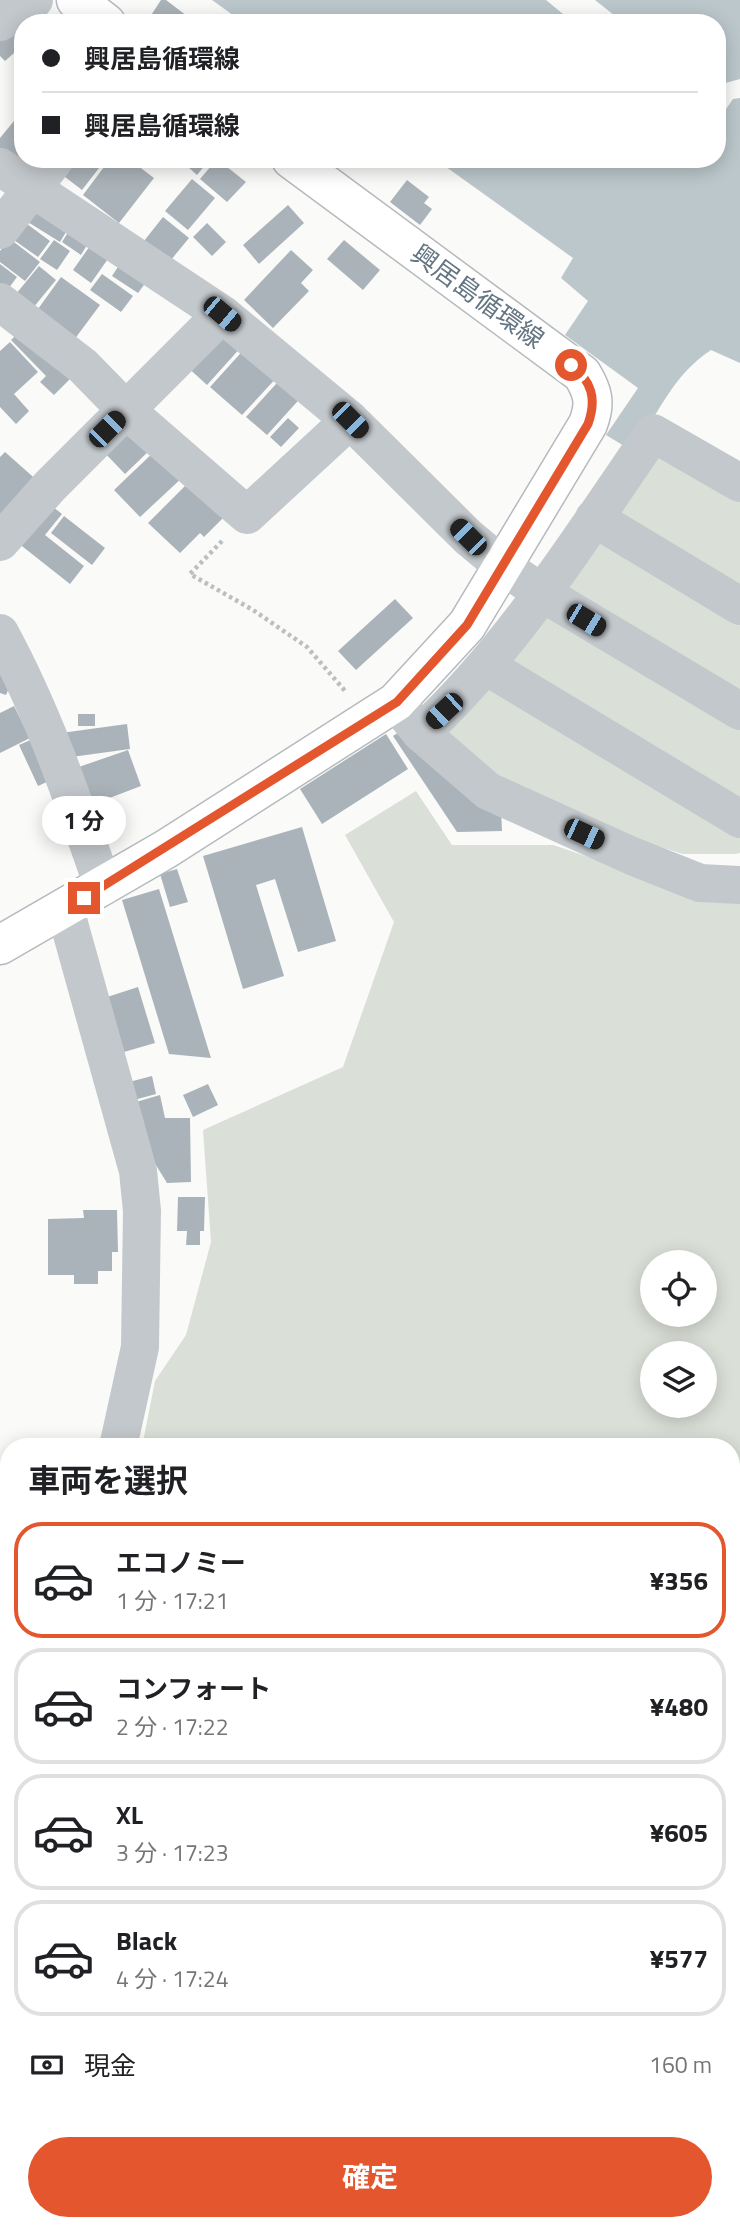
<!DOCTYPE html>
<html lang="ja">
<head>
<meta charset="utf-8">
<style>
	body { margin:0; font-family:"Titillium Web","Noto Sans JP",sans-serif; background:#f6f6f6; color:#202124; height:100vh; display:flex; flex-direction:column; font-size:26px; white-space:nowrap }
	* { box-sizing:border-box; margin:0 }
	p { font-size:23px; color:#757577 }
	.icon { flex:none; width:38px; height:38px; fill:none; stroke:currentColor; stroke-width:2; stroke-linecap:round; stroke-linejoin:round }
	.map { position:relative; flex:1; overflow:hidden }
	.drawer { position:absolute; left:0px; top:1438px; width:740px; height:793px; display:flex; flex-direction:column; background:#fff; border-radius:28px 28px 0 0; box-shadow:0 4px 18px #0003 }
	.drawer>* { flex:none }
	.hud { position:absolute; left:14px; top:14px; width:712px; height:154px; border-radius:28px; box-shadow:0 4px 18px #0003; display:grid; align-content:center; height:154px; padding:0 28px; background:#fff }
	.fabs { position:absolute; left:640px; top:1250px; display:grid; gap:14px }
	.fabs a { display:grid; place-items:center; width:77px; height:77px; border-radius:50%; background:#fff; box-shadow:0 4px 18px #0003; font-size:35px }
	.end { position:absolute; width:32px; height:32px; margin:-16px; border:9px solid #e4572e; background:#fff; box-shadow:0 0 0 4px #fff }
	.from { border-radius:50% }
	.bubble { position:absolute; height:49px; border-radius:24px; background:#fff; box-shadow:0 4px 18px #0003; font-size:23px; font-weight:700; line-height:49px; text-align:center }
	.car { position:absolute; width:21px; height:42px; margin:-21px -10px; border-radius:9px; box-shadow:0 0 5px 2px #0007; background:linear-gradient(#222 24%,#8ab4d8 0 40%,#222 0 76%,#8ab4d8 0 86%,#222 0) }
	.hud b { display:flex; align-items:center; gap:24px; height:66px; font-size:26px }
	.hud b+b { border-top:2px solid #e0e0e0 }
	.hud i { width:18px; height:18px; background:#202124 }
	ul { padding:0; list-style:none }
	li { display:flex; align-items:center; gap:21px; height:116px; margin:0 14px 10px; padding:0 14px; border:4px solid #e0e0e0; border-radius:28px }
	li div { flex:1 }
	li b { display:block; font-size:26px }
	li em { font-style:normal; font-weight:700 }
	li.current { border-color:#e4572e }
	li>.icon { width:63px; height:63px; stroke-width:1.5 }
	h2 { padding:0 28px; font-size:32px; line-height:84px }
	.pay { display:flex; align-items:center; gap:18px; height:77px; padding:0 28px; font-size:26px }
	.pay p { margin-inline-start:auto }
	.action { display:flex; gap:14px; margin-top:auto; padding:14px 28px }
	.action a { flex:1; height:80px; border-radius:42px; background:#e4572e; color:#fff; font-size:28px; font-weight:700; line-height:80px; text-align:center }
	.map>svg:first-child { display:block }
</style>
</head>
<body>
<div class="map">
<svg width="740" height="2230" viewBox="0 0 740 2230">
	<rect width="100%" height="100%" fill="#fafaf8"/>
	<path fill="#dadfd7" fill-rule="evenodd" d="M656 445 740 494V853L735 854H683L641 841 494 783 434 734Z
		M416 791 452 845H553L639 874 740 895V2105L732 2099V1447H142L155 1381 186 1335 211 1242 203 1130 343 1067 394 922 345 835ZM653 1262H705V1314H653ZM653 1353H705V1405H653Z
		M9 1937V2137L0 2139V1938Z
		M452 2223 699 2222 707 2230H448Z"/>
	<path fill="#bbc7cb" d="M212 0H546L574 23H244Z
		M595 0H740V79L718 85V23H624Z
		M740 98V363L711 350C674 374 656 415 634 452L606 435 638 388 565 335 588 301 561 278 573 258 435 159H718V113L724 112 733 99Z"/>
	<path fill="#aab3b9" d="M161 0H166L191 19 188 23H146Z
		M5 25 23 45 5 61 0 56V30Z
		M23 110V159H45L30 177 0 152V138Z
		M65 159H106L82 190 56 170Z
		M110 159H129L154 178 119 223 83 195Z
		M179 159H210L197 175Z
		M217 159 246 182 227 202 200 179Z
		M192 179 215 198 188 230 165 211Z
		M407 180 429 197 424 203 432 209 420 225 390 202Z
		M35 200 72 222 60 242 23 219Z
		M288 205 304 223 259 264 243 245Z
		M163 217 189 238 166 266 140 246Z
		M23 221 50 241 38 257 11 238Z
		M74 223 93 235 81 255 62 242Z
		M207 223 226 242 212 256 193 237Z
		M10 239 40 262 25 281 0 262V251Z
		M54 240 70 251 57 270 40 259Z
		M344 240 380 270 363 290 327 259Z
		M92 243 110 256 91 283 73 270Z
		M291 250 313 270 301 283 309 291 273 328 244 300Z
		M125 256 152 274 138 293 112 276Z
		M0 264 17 277 0 300Z
		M39 266 56 280 28 314 11 300Z
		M102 274 133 296 121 312 90 290Z
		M61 277 100 305 71 344 33 316Z
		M219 324 243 345 207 385 183 363Z
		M26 325 79 370 54 395 40 382 46 376 11 340Z
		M10 342 38 372 14 394 29 411 16 424 0 407V351Z
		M248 345 280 374 242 415 210 387Z
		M285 374 306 392 267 435 246 417Z
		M288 418 299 428 281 447 270 437Z
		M130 424 152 448 125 474 102 450Z
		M157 449 184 476 140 517 114 490Z
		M5 452 40 483 0 527V457Z
		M193 478 229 512 204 537 200 533 180 553 148 523Z
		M44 500 62 514 45 535 84 566 70 584 13 539Z
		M64 516 105 548 92 565 51 533Z
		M395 599 413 618 356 670 338 651Z
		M0 667 15 674 6 695 0 693Z
		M14 706 30 738 0 753V713Z
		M78 714H95V726H78Z
		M127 724 130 749 64 758 61 733Z
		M405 728 501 809 502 831 457 832 393 736Z
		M386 734 408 769 322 824 300 789Z
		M42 735 60 776 38 786 19 745Z
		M128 750 141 786 86 807 73 769Z
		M302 827 336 941 298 952 275 879 256 885 284 976 243 989 203 856Z
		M177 869 188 902 170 907 160 874Z
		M159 889 211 1058 169 1054 122 900Z
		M138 987 155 1043 117 1054 101 999Z
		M152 1076 156 1094 134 1100 129 1082Z
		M208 1084 218 1105 193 1117 183 1095Z
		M160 1095 165 1118H190L191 1182 167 1183 151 1157 136 1102Z
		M178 1197H205L204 1231H200V1245H186L187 1231H177Z
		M83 1210H117L118 1252H112V1271H98V1284H74V1275H48V1219L84 1218Z"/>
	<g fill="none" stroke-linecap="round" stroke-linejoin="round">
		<g stroke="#b5babe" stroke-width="41">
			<path id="major" d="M76 0 106 23
				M0 945 166 849 396 702 467 625 588 424C596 403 593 392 582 374L291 159"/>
		</g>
		<path stroke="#bbbfc2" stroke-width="4.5" stroke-dasharray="3.5 3.5" stroke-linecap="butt" d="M222 541 190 574 253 610 307 647 346 692"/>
		<path stroke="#c3c8cc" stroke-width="38" d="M0 22 34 0
			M0 167 222 314 350 420 468 537 503 566 542 593 740 711
			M0 230 55 159
			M0 302 83 366 126 410 247 515 350 420
			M594 518 740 606
			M0 542 50 486 222 314
			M0 633C44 714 73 800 103 886
			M486 666 740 819
			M404 712 421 733 488 791 632 856 700 883 740 885
			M421 733C514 646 581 537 653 433L740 483
			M65 909 138 1171 142 1211 140 1347 118 1447
			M732 2085 740 2091
			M0 2124 9 2121
			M311 2230 315 2222"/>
		<use href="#major" stroke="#fff" stroke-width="38"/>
	</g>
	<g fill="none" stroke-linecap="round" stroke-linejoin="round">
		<path stroke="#e4572e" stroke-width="9" d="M84 898 397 702 467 625 588 424C597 399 592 381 571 365"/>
	</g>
	<g text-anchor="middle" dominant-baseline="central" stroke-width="7" stroke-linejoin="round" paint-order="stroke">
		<g font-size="26" fill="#657683" stroke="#fff">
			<text transform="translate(478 296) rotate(36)">興居島循環線</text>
		</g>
	</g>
</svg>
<div class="fabs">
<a><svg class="icon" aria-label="locate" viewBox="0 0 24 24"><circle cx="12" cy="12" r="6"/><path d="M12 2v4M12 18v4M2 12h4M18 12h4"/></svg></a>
<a><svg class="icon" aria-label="layers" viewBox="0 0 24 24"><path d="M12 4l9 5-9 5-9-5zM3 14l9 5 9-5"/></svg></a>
</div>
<i class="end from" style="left:571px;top:365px"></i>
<i class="end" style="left:84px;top:898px"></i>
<div class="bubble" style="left:42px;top:796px;width:84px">1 分</div>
<i class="car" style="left:222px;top:314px;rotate:130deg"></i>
<i class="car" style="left:350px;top:420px;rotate:135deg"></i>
<i class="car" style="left:107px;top:429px;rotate:45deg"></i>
<i class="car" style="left:468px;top:537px;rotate:315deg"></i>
<i class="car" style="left:586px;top:620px;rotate:121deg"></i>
<i class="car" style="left:444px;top:711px;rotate:227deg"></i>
<i class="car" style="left:584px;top:834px;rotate:115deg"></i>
<div class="hud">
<b><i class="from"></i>興居島循環線</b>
<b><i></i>興居島循環線</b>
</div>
<section class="drawer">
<h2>車両を選択</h2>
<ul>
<li class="current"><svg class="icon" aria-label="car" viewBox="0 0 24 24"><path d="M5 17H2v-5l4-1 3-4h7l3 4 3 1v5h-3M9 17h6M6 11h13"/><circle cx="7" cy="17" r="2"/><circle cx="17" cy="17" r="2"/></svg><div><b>エコノミー</b><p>1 分 · 17:21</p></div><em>¥356</em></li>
<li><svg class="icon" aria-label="car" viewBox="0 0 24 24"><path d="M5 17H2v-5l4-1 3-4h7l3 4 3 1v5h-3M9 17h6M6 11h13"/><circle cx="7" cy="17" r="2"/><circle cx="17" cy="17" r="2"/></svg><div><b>コンフォート</b><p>2 分 · 17:22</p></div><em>¥480</em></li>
<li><svg class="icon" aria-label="car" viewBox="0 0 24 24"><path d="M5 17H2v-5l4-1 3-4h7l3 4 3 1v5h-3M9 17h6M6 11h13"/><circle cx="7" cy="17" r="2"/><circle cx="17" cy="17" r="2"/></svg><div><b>XL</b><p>3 分 · 17:23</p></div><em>¥605</em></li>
<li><svg class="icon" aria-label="car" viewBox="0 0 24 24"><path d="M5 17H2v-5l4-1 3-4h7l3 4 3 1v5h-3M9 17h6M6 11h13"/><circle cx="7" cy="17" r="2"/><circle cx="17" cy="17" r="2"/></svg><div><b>Black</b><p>4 分 · 17:24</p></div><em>¥577</em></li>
</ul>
<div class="pay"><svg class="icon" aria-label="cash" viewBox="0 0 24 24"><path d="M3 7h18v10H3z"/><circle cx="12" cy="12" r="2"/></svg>現金<p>160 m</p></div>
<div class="action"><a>確定</a></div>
</section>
</div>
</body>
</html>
